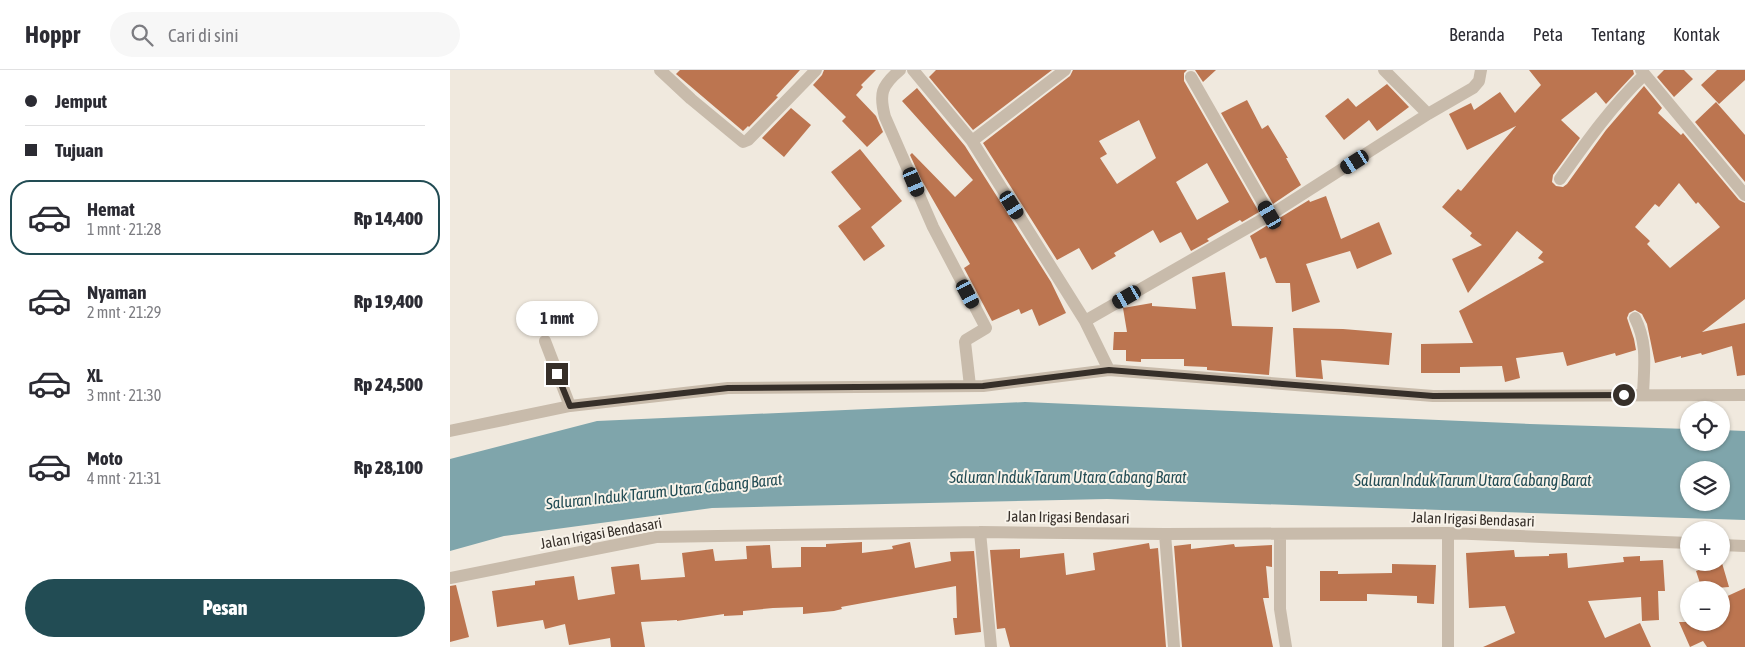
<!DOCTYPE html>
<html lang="id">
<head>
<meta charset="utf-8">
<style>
	body { margin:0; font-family:"Asap Condensed",sans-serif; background:#f7f7f7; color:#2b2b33; height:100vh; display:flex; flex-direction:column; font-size:19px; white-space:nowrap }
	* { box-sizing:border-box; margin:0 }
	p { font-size:16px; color:#7c7c81 }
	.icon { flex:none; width:28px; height:28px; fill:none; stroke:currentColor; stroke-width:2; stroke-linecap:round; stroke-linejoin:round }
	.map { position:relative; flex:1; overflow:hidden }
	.drawer { display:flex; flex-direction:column; background:#fff; width:450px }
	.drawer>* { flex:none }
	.top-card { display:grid; align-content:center; height:110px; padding:0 25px; background:#fff }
	.tools { position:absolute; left:1230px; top:331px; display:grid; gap:10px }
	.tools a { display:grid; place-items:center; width:50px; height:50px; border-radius:50%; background:#fff; box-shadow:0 1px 4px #0004; font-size:25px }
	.end { position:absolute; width:22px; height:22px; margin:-11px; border:6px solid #362f29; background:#fff; box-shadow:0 0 0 2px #fff }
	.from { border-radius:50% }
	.bubble { position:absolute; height:35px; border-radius:18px; background:#fff; box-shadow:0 1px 4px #0004; font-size:16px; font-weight:800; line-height:35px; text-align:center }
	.car { position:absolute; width:15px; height:30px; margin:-15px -8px; border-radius:6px; box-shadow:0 0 4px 1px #0007; background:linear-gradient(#222 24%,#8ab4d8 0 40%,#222 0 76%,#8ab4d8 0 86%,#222 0) }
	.top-card b { display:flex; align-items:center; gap:18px; height:48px; font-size:19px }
	.top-card b+b { border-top:1px solid #e1e1e2 }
	.top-card i { width:12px; height:12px; background:#2b2b33 }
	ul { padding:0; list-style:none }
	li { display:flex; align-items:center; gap:15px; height:75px; margin:0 10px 8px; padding:0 15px; border:2px solid transparent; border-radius:20px }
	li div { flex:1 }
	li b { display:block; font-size:19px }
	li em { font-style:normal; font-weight:800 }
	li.active { border-color:#224c54 }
	li>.icon { width:45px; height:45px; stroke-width:1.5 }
	.action { display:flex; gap:10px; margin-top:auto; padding:10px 25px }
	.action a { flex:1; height:58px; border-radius:30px; background:#224c54; color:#fff; font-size:20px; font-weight:800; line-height:58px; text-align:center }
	header { display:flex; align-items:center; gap:30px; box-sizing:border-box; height:70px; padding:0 25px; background:#fff; border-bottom:1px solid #e1e1e2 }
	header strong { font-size:24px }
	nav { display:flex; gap:28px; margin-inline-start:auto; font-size:18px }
	.search { width:350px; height:45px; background:#f7f7f7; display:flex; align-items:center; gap:12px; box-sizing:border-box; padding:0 18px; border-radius:28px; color:#7c7c81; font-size:19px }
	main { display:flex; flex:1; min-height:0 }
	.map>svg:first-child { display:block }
</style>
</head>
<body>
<header>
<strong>Hoppr</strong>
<div class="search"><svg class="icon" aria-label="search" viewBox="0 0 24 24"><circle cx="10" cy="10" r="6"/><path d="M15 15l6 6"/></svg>Cari di sini</div>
<nav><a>Beranda</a><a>Peta</a><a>Tentang</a><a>Kontak</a></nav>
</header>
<main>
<section class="drawer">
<div class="top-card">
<b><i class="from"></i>Jemput</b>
<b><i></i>Tujuan</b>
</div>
<ul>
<li class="active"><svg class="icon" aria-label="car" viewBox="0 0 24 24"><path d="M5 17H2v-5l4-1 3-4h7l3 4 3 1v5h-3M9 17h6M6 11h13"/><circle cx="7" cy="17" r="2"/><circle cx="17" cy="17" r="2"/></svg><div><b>Hemat</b><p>1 mnt · 21:28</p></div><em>Rp 14,400</em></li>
<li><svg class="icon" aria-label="car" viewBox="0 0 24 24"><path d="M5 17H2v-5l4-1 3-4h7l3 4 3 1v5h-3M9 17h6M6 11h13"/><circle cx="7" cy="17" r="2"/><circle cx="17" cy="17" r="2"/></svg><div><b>Nyaman</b><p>2 mnt · 21:29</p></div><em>Rp 19,400</em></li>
<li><svg class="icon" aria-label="car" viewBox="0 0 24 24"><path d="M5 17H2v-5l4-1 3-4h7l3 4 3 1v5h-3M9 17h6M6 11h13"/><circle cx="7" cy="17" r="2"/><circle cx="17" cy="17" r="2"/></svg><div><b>XL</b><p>3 mnt · 21:30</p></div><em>Rp 24,500</em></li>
<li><svg class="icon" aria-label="car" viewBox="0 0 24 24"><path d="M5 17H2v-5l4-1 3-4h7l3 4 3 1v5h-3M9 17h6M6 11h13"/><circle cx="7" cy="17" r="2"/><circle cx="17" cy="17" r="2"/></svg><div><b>Moto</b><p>4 mnt · 21:31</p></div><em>Rp 28,100</em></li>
</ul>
<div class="action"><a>Pesan</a></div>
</section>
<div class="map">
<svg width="1295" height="577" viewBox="0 0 1295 577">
	<rect width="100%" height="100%" fill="#f0e9de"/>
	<path fill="#7fa5ab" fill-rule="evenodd" d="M575 332 1080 354 1239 359V372H1271V360L1295 361V450L657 429 262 438 54 466 0 481V389L147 351ZM1239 400H1271V432H1239Z"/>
	<path fill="#bc7550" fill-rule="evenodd" d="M230 0H350L326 26 328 27 299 57 298 56 293 61 226 4Z
		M374 0H426L411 15 413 17 406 25 426 46 433 62 417 77 392 51 396 47 363 15 372 5Z
		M486 0H602L523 60 479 7Z
		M623 0H737L734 3V11L809 142 792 152 790 150 757 169 759 171 741 181 731 162 710 173 703 160 664 183 666 186 642 200 629 178 607 190 533 73 620 6ZM689 50 706 88 667 114 650 88 657 84 649 71ZM757 93 779 132 747 150 726 112Z
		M745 0H766L753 12Z
		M1079 0H1183L1184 4 1156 34 1146 22 1111 50 1130 68 1103 105 1102 112 1106 116 1113 117 1117 114 1156 60 1194 16 1212 38 1208 43 1231 65 1233 63 1289 130 1295 133V229L1252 262 1295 253V305L1287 306 1282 276 1252 285 1251 283 1231 288V286L1205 293 1197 254 1192 244 1185 240 1179 243 1177 248 1184 269 1186 280 1166 286 1165 283 1117 296 1113 282 1066 288 1070 308 1055 312 1052 296 1010 297V303H971V274L1023 273 1009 241 1094 192 1088 188 1093 182 1067 161 1018 223 1002 189 1032 175 1020 166 1022 163 992 137 1008 119 1011 121 1066 56 1017 80 999 44 1021 33 1024 40 1050 22 1065 43 1091 15ZM1229 113 1246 134 1248 132 1270 157 1220 198 1197 174 1200 171 1185 157 1205 134 1209 137Z
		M1214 0H1234L1243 9 1224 27 1207 7Z
		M1267 0H1295V10L1269 34 1251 15Z
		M937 14 959 37 927 61 919 50 894 70 875 46 898 28 906 37Z
		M467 18 515 76 601 212 616 243 589 256 582 239 571 244 569 239 542 251 514 198 520 194 471 109 460 85 462 83 505 127 523 110 452 31Z
		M797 30 812 59 818 55 838 88H836L851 115 823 134 771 43Z
		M1266 32 1295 65V112L1245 52Z
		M341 38 361 55 334 87 312 68Z
		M410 79 452 131 421 157 435 176 414 191 388 156 411 139 381 102Z
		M876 126 891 169 929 152 942 184 907 199 900 181 856 194 870 232 842 242 840 213H826L816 187 810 189 800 166 859 130 860 132Z
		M775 202 782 256 823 257 819 305 757 300V297L734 296V289H691V292L676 291V280H663L664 262H677L673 238 702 233V236L746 239 742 207Z
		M843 258 893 259 942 263 939 295 871 290 873 309 846 307Z
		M412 472V483L443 479 442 476 460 472 465 498 501 491 500 482 524 481 531 562 505 565 503 548H507L506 516 391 537 392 539 384 541 353 544V537L323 538 293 541V545L274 546V544L227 551V550L191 552 195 577H161L160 568 119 575 115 554 95 559 93 550 47 557 42 521 85 515V511L124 506 128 530 165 524 161 497 189 494 191 510 235 507 232 483 263 479 265 491 297 489 296 476 320 475 322 498 351 497V477H376V474Z
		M699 473 700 479 708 478 716 577H560L555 558 547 559 540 480 570 479V488L614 483 616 505 645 500 643 483Z
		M741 474V479L784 474 785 477 822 475V497L816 496 819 528H813L823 577H732L724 476Z
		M1064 480 1065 487 1099 486V484L1117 483 1118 498 1174 492 1173 487 1190 486V491L1213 490 1215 521H1208L1209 550 1192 551 1191 527 1138 531 1155 568 1190 553 1201 577H1033L1065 563 1055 536 1019 538 1016 483Z
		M1272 493 1279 517 1252 519 1246 501Z
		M942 494 986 495 984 534 967 533V526L917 524V531H870V501H888V504L942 503Z
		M6 515 19 567 0 572V516Z
		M1295 518V577H1257L1253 571 1240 577 1229 552H1271V529Z"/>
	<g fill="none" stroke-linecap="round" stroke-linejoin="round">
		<path stroke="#c8bbab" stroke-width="12" d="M210 0 241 29 293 72 298 70 366 0
			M450 0C431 16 429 24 435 47L483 157 536 258 516 270 515 272 520 316
			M463 0 522 71 635 251 659 300
			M934 0 978 44
			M1191 0 1295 125
			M741 7 820 145
			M522 71 615 0
			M1110 109C1137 71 1161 37 1194 5
			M1185 248C1198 274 1194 296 1193 325
			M635 251 820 145 978 44 1023 18 1029 11 1031 0
			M95 271 120 336
			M0 361 120 336 278 318 533 316 659 300 983 326 1295 325
			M530 462 541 577
			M715 464 724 577
			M830 464V539L836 577
			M1271 475 1295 476
			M0 508 206 467 530 462 715 464 998 463 1239 473
			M998 577V463"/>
	</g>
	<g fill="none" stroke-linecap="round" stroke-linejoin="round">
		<path stroke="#362f29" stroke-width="6" d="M107 304 120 336 278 318 533 316 659 300 983 326 1174 325"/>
	</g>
	<g text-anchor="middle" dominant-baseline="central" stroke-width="4" stroke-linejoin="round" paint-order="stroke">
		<g font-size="15" fill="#362f29" stroke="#f8f3ea">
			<text transform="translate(618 447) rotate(1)">Jalan Irigasi Bendasari</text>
			<text transform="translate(1023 449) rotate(2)">Jalan Irigasi Bendasari</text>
			<text transform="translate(151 463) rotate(-10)">Jalan Irigasi Bendasari</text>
		</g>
		<g font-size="16" font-style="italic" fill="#224c54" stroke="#f8f3ea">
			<text x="618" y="407">Saluran Induk Tarum Utara Cabang Barat</text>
			<text x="1023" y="410">Saluran Induk Tarum Utara Cabang Barat</text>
			<text transform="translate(214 421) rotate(-6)">Saluran Induk Tarum Utara Cabang Barat</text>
		</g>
	</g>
</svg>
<div class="tools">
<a><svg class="icon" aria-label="locate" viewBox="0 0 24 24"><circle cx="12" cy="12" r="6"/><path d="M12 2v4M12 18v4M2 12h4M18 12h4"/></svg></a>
<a><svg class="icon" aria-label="layers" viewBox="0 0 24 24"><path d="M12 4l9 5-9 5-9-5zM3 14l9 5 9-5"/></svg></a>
<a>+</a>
<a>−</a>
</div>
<i class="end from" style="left:1174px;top:325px"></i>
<i class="end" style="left:107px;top:304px"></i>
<div class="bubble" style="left:66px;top:231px;width:82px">1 mnt</div>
<i class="car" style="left:905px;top:92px;rotate:238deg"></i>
<i class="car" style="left:464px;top:112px;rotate:157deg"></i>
<i class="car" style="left:562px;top:135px;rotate:148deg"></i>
<i class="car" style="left:820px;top:145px;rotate:330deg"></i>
<i class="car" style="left:518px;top:224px;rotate:152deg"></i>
<i class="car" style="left:677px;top:227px;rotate:240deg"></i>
</div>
</main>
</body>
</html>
